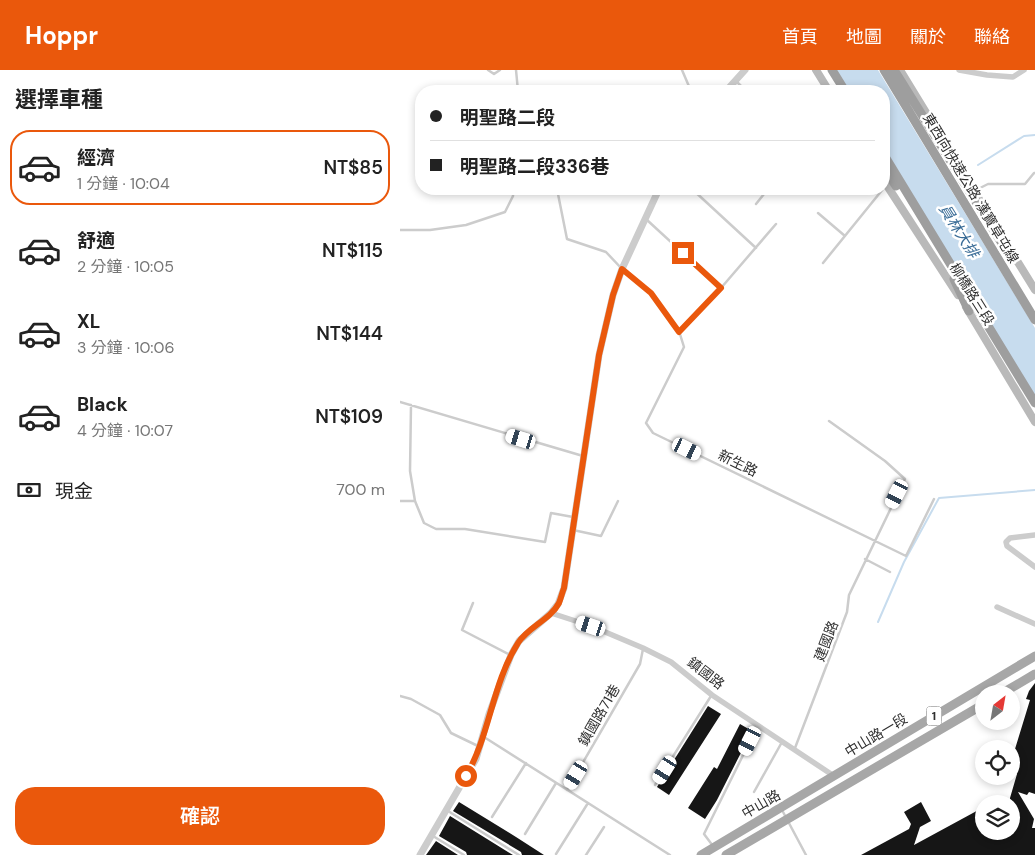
<!DOCTYPE html>
<html lang="zh-TW">
<head>
<meta charset="utf-8">
<style>
	body { margin:0; font-family:"DM Sans","Noto Sans TC",sans-serif; background:#f2f2f2; color:#222; height:100vh; display:flex; flex-direction:column; font-size:19px; white-space:nowrap }
	* { box-sizing:border-box; margin:0 }
	p { font-size:16px; color:#767676 }
	.icon { flex:none; width:28px; height:28px; fill:none; stroke:currentColor; stroke-width:2; stroke-linecap:round; stroke-linejoin:round }
	.map { position:relative; flex:1; overflow:hidden }
	.details { display:flex; flex-direction:column; background:#fff; width:400px }
	.details>* { flex:none }
	.hud { position:absolute; left:15px; top:15px; width:475px; height:110px; border-radius:20px; box-shadow:0 2px 8px #0003; display:grid; align-content:center; height:110px; padding:0 15px; background:#fff }
	.needle { width:32px; rotate:31deg }
	.controls { position:absolute; left:575px; top:615px; display:grid; gap:10px }
	.controls a { display:grid; place-items:center; width:45px; height:45px; border-radius:50%; background:#fff; box-shadow:0 2px 8px #0003; font-size:25px }
	.end { position:absolute; width:22px; height:22px; margin:-11px; border:6px solid #ea580c; background:#fff; box-shadow:0 0 0 2px #fff }
	.from { border-radius:50% }
	.car { position:absolute; width:15px; height:30px; margin:-15px -8px; border-radius:6px; box-shadow:0 0 4px 1px #0007; background:linear-gradient(#fff 24%,#345 0 40%,#fff 0 76%,#345 0 86%,#fff 0) }
	.hud b { display:flex; align-items:center; gap:18px; height:48px; font-size:19px }
	.hud b+b { border-top:1px solid #e0e0e0 }
	.hud i { width:12px; height:12px; background:#222 }
	ul { padding:0; list-style:none }
	li { display:flex; align-items:center; gap:15px; height:75px; margin:0 10px 8px; padding:0 5px; border:2px solid transparent; border-radius:20px }
	li div { flex:1 }
	li b { display:block; font-size:19px }
	li em { font-style:normal; font-weight:600 }
	li.active { border-color:#ea580c }
	li>.icon { width:45px; height:45px; stroke-width:1.5 }
	h2 { padding:0 15px; font-size:22px; line-height:60px }
	.pay { display:flex; align-items:center; gap:12px; height:55px; padding:0 15px; font-size:19px }
	.pay p { margin-inline-start:auto }
	.action { display:flex; gap:10px; margin-top:auto; padding:10px 15px }
	.action a { flex:1; height:58px; border-radius:20px; background:#ea580c; color:#fff; font-size:20px; font-weight:600; line-height:58px; text-align:center }
	header { display:flex; align-items:center; gap:30px; box-sizing:border-box; height:70px; padding:0 25px; background:#ea580c; color:#fff }
	header strong { font-size:24px }
	nav { display:flex; gap:28px; margin-inline-start:auto; font-size:18px }
	main { display:flex; flex:1; min-height:0 }
	.map>svg:first-child { display:block }
</style>
</head>
<body>
<header>
<strong>Hoppr</strong>
<nav><a>首頁</a><a>地圖</a><a>關於</a><a>聯絡</a></nav>
</header>
<main>
<section class="details">
<h2>選擇車種</h2>
<ul>
<li class="active"><svg class="icon" aria-label="car" viewBox="0 0 24 24"><path d="M5 17H2v-5l4-1 3-4h7l3 4 3 1v5h-3M9 17h6M6 11h13"/><circle cx="7" cy="17" r="2"/><circle cx="17" cy="17" r="2"/></svg><div><b>經濟</b><p>1 分鐘 · 10:04</p></div><em>NT$85</em></li>
<li><svg class="icon" aria-label="car" viewBox="0 0 24 24"><path d="M5 17H2v-5l4-1 3-4h7l3 4 3 1v5h-3M9 17h6M6 11h13"/><circle cx="7" cy="17" r="2"/><circle cx="17" cy="17" r="2"/></svg><div><b>舒適</b><p>2 分鐘 · 10:05</p></div><em>NT$115</em></li>
<li><svg class="icon" aria-label="car" viewBox="0 0 24 24"><path d="M5 17H2v-5l4-1 3-4h7l3 4 3 1v5h-3M9 17h6M6 11h13"/><circle cx="7" cy="17" r="2"/><circle cx="17" cy="17" r="2"/></svg><div><b>XL</b><p>3 分鐘 · 10:06</p></div><em>NT$144</em></li>
<li><svg class="icon" aria-label="car" viewBox="0 0 24 24"><path d="M5 17H2v-5l4-1 3-4h7l3 4 3 1v5h-3M9 17h6M6 11h13"/><circle cx="7" cy="17" r="2"/><circle cx="17" cy="17" r="2"/></svg><div><b>Black</b><p>4 分鐘 · 10:07</p></div><em>NT$109</em></li>
</ul>
<div class="pay"><svg class="icon" aria-label="cash" viewBox="0 0 24 24"><path d="M3 7h18v10H3z"/><circle cx="12" cy="12" r="2"/></svg>現金<p>700 m</p></div>
<div class="action"><a>確認</a></div>
</section>
<div class="map">
<svg width="635" height="785" viewBox="0 0 635 785">
	<rect width="100%" height="100%" fill="#fff"/>
	<path fill="#c7dcee" d="M436 0H478L635 258V327L484 78V21H449Z"/>
	<g fill="none" stroke-linecap="round" stroke-linejoin="round">
		<path stroke="#c7dcee" stroke-width="2" d="M578 95 624 66 635 65
			M478 552 504 492 539 428 635 420"/>
	</g>
	<path fill="#161616" d="M635 613V724L629 722 627 725 618 722 634 749 632 758H635V785H461L509 759 511 754 504 742 521 732 531 751 520 757 514 775 584 737V761H611L610 728 617 704 611 702V692L630 630 626 629 629 621Z
		M308 636 321 644 269 725 257 717Z
		M340 654 352 661 317 730 305 749 288 738 314 697 317 699Z
		M59 732 116 767 144 785H122L121 782 53 741Z
		M50 746 113 785H67L66 782 39 766Z
		M36 771 58 785H26Z"/>
	<g fill="none" stroke-linecap="round" stroke-linejoin="round">
		<path stroke="#ccc" stroke-width="2.5" d="M88 0 94 4 100 0
			M116 0 118 21
			M282 0 291 21
			M337 12 346 21
			M157 119 167 169 206 182 222 199 251 223 279 261 284 277 246 353 253 363 506 486 534 429
			M292 119 356 178
			M576 120 588 114H625L634 103H635
			M356 134 368 119
			M418 143 445 166
			M247 150 321 218
			M0 160H30L66 155 105 142 113 126V119
			M423 193 483 119
			M279 261 321 218 376 154
			M0 332 183 386
			M11 335 10 401 15 431 24 453 36 459H65L145 472 151 443 173 447
			M0 431H15
			M173 460 201 466 218 431
			M465 489 490 502
			M73 533 62 560 110 585
			M0 626 11 629 40 645 51 663 78 676
			M84 667 270 785
			M395 678 447 542 449 525 505 409 485 391 429 351
			M255 715 311 626
			M167 720 240 594 243 579
			M354 722 382 672
			M382 740 406 785
			M48 741 119 785
			M92 747 126 693
			M125 764 156 713
			M33 766 64 785
			M313 776 304 764 357 657
			M156 784 188 733
			M186 785 204 757"/>
		<path stroke="#ccc" stroke-width="5.5" d="M559 0 587 5 613 7 624 0
			M635 465 610 468 606 472 607 476 635 497
			M597 537 635 554
			M151 543 191 556 243 578 271 592 312 625 434 706"/>
		<path stroke="#ccc" stroke-width="7" d="M326 21 345 0
			M20 785 76 689 89 644 111 585 119 571 151 543 158 534 164 518 199 285 213 225 222 199 259 119"/>
		<path stroke="#b9b9b9" stroke-width="8" d="M416 0 429 21
			M500 0 579 129
			M484 111 558 225
			M611 181 635 220
			M566 237 635 352"/>
		<path stroke="#a7a7a7" stroke-width="9" d="M601 624 635 604
			M301 785 635 586
			M326 785 584 634"/>
		<path stroke="#9e9e9e" stroke-width="9" d="M432 0 445 21
			M484 0 635 250
			M494 0 605 178 613 186
			M484 85 635 333
			M484 97 496 116
			M554 209 569 241"/>
	</g>
	<g fill="none" stroke-linecap="round" stroke-linejoin="round">
		<path stroke="#ea580c" stroke-width="6" d="M66 706C90 665 92 614 118 573 128 557 150 550 159 533 161 528 162 523 164 518L199 285 213 225 222 199 251 223 279 262 321 218 283 183"/>
	</g>
	<g text-anchor="middle" dominant-baseline="central" stroke-width="5" stroke-linejoin="round" paint-order="stroke">
		<rect fill="#fff" stroke="#6d6d6d" stroke-width="1" x="526.5" y="636.5" width="15" height="19" rx="4"/>
		<g font-size="12" font-weight="bold" fill="#2f2f2f">
			<text x="534" y="646">1</text>
		</g>
		<g font-size="14" fill="#2f2f2f" stroke="#fff">
			<text transform="translate(571 118) rotate(59)">東西向快速公路 漢寶草屯線</text>
			<text transform="translate(572 224) rotate(58)">柳橋路三段</text>
			<text transform="translate(338 393) rotate(26)">新生路</text>
			<text transform="translate(426 571) rotate(-69)">建國路</text>
			<text transform="translate(306 603) rotate(38)">鎮國路</text>
			<text transform="translate(199 645) rotate(-60)">鎮國路71巷</text>
			<text transform="translate(476 665) rotate(-31)">中山路一段</text>
			<text transform="translate(361 734) rotate(-30)">中山路</text>
		</g>
		<g font-size="15" font-style="italic" fill="#386b96" stroke="#fff">
			<text transform="translate(559 161) rotate(58)">員林大排</text>
		</g>
	</g>
</svg>
<div class="controls">
<a><svg class="needle" viewBox="-14 -14 28 28"><path d="M0-13l5 13h-10z" fill="#e53935"/><path d="M0 13l5-13h-10z" fill="#767676"/></svg></a>
<a><svg class="icon" aria-label="locate" viewBox="0 0 24 24"><circle cx="12" cy="12" r="6"/><path d="M12 2v4M12 18v4M2 12h4M18 12h4"/></svg></a>
<a><svg class="icon" aria-label="layers" viewBox="0 0 24 24"><path d="M12 4l9 5-9 5-9-5zM3 14l9 5 9-5"/></svg></a>
</div>
<i class="end from" style="left:66px;top:706px"></i>
<i class="end" style="left:283px;top:183px"></i>
<i class="car" style="left:121px;top:369px;rotate:287deg"></i>
<i class="car" style="left:287px;top:379px;rotate:116deg"></i>
<i class="car" style="left:497px;top:424px;rotate:207deg"></i>
<i class="car" style="left:191px;top:556px;rotate:288deg"></i>
<i class="car" style="left:350px;top:671px;rotate:207deg"></i>
<i class="car" style="left:265px;top:700px;rotate:212deg"></i>
<i class="car" style="left:176px;top:705px;rotate:211deg"></i>
<div class="hud">
<b><i class="from"></i>明聖路二段</b>
<b><i></i>明聖路二段336巷</b>
</div>
</div>
</main>
</body>
</html>
